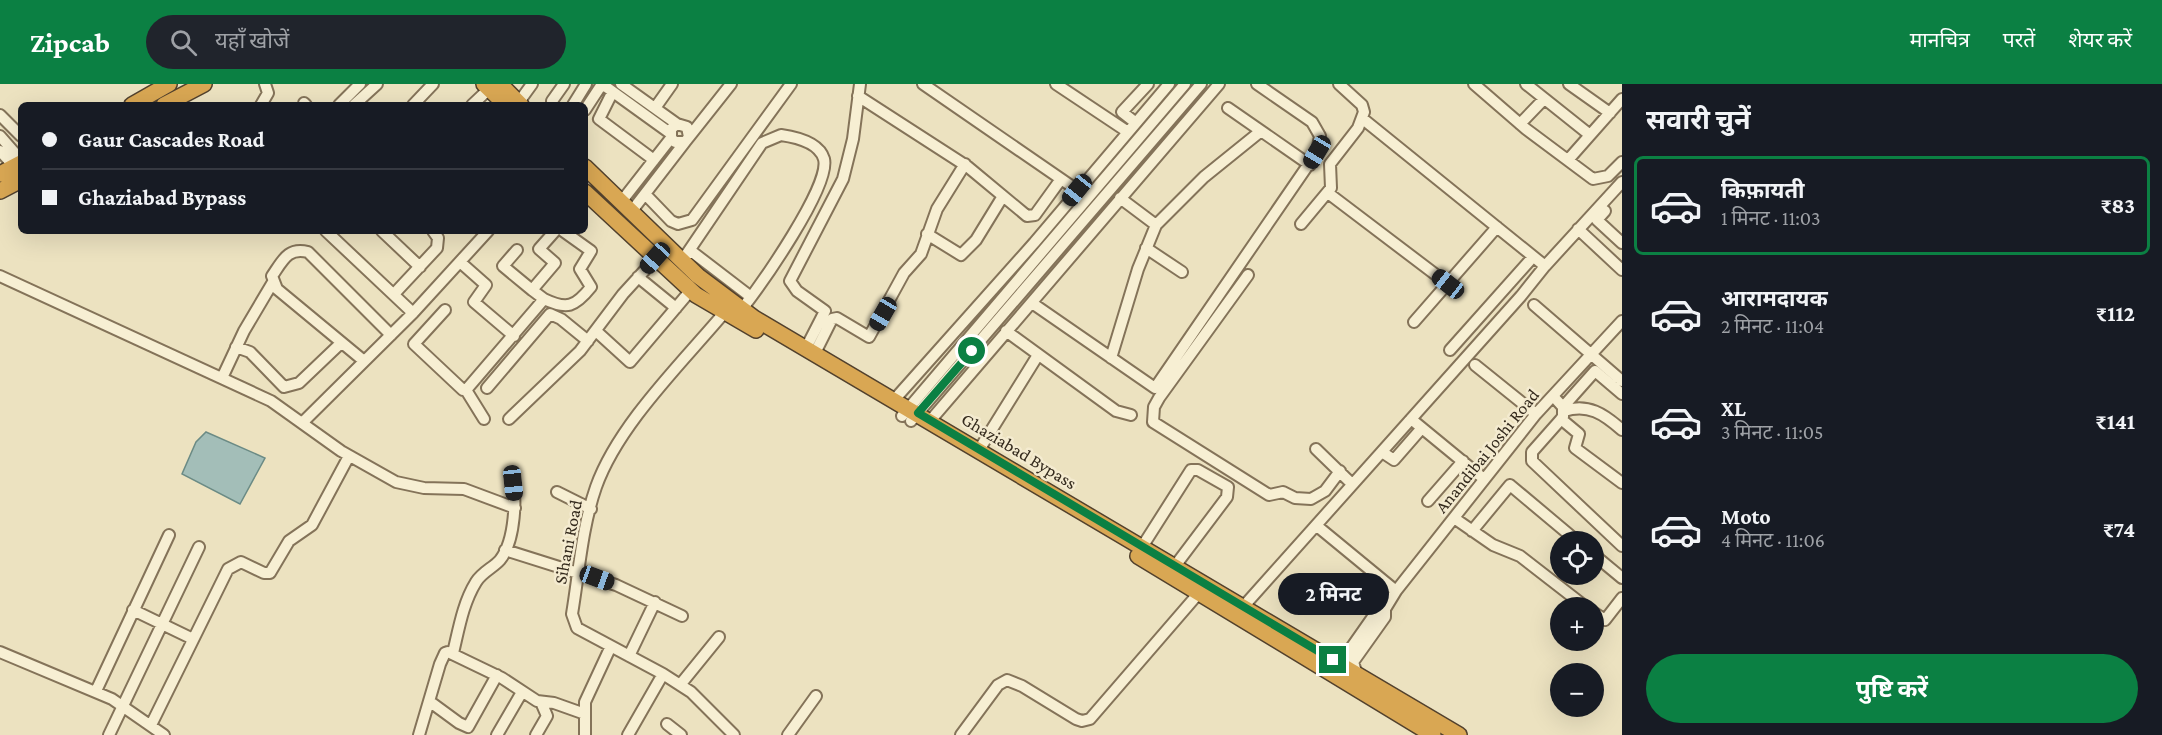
<!DOCTYPE html>
<html lang="hi">
<head>
<meta charset="utf-8">
<style>
	body { margin:0; font-family:"Crimson Pro","Noto Sans Devanagari",serif; background:#20242c; color:#f1f3f6; height:100vh; display:flex; flex-direction:column; font-size:22px; white-space:nowrap }
	* { box-sizing:border-box; margin:0 }
	p { font-size:20px; color:#9ea1a6 }
	.icon { flex:none; width:33px; height:33px; fill:none; stroke:currentColor; stroke-width:2; stroke-linecap:round; stroke-linejoin:round }
	.map { position:relative; flex:1; overflow:hidden }
	.drawer { display:flex; flex-direction:column; background:#171b24; width:540px }
	.drawer>* { flex:none }
	.banner { position:absolute; left:18px; top:18px; width:570px; height:132px; border-radius:9px; box-shadow:0 6px 24px #0002; display:grid; align-content:center; height:132px; padding:0 24px; background:#171b24 }
	.fabs { position:absolute; left:1550px; top:447px; display:grid; gap:12px }
	.fabs a { display:grid; place-items:center; width:54px; height:54px; border-radius:50%; background:#171b24; box-shadow:0 6px 24px #0002; font-size:30px }
	.end { position:absolute; width:27px; height:27px; margin:-14px; border:8px solid #0b8043; background:#fff; box-shadow:0 0 0 3px #fff }
	.from { border-radius:50% }
	.bubble { position:absolute; height:42px; border-radius:21px; background:#171b24; box-shadow:0 6px 24px #0002; font-size:20px; font-weight:700; line-height:42px; text-align:center }
	.car { position:absolute; width:18px; height:36px; margin:-18px -9px; border-radius:8px; box-shadow:0 0 4px 2px #0007; background:linear-gradient(#222 24%,#8ab4d8 0 40%,#222 0 76%,#8ab4d8 0 86%,#222 0) }
	.banner b { display:flex; align-items:center; gap:21px; height:57px; font-size:22px }
	.banner b+b { border-top:2px solid #363941 }
	.banner i { width:15px; height:15px; background:#f1f3f6 }
	ul { padding:0; list-style:none }
	li { display:flex; align-items:center; gap:18px; height:99px; margin:0 12px 9px; padding:0 12px; border:3px solid transparent; border-radius:9px }
	li div { flex:1 }
	li b { display:block; font-size:22px }
	li em { font-style:normal; font-weight:700 }
	li.on { border-color:#0b8043 }
	li>.icon { width:54px; height:54px; stroke-width:1.5 }
	h2 { padding:0 24px; font-size:27px; line-height:72px }
	.button { display:flex; gap:12px; margin-top:auto; padding:12px 24px }
	.button a { flex:1; height:69px; border-radius:36px; background:#0b8043; color:#fff; font-size:24px; font-weight:700; line-height:69px; text-align:center }
	header { display:flex; align-items:center; gap:36px; box-sizing:border-box; height:84px; padding:0 30px; background:#0b8043; color:#fff }
	header strong { font-size:28px }
	nav { display:flex; gap:33px; margin-inline-start:auto; font-size:21px }
	.search { width:420px; height:54px; background:#20242c; display:flex; align-items:center; gap:15px; box-sizing:border-box; padding:0 21px; border-radius:33px; color:#9ea1a6; font-size:22px }
	main { display:flex; flex:1; min-height:0 }
	.map>svg:first-child { display:block }
</style>
</head>
<body>
<header>
<strong>Zipcab</strong>
<div class="search"><svg class="icon" aria-label="search" viewBox="0 0 24 24"><circle cx="10" cy="10" r="6"/><path d="M15 15l6 6"/></svg>यहाँ खोजें</div>
<nav><a>मानचित्र</a><a>परतें</a><a>शेयर करें</a></nav>
</header>
<main>
<div class="map">
<svg width="1622" height="651" viewBox="0 0 1622 651">
	<rect width="100%" height="100%" fill="#ece2c0"/>
	<path fill="#a3beb8" stroke="#6b8b85" stroke-width="1.5" d="M206 348 265 374 240 420 182 390 196 358Z"/>
	<g fill="none" stroke-linecap="round" stroke-linejoin="round">
		<g stroke="#847359" stroke-width="14">
			<path id="minor" d="M602 0 670 49
				M621 0 677 40 687 43 689 53 685 58H675L671 54V45L677 40
				M923 0 1077 106
				M1056 0 1128 48
				M1474 0 1526 45 1593 95 1608 92 1622 78
				M1526 0 1590 51
				M1569 0 1610 29
				M612 9 599 35 654 76
				M858 12 968 83 1027 132 1035 131 1061 95
				M552 17 564 0
				M519 18 532 0
				M304 19 306 21
				M261 21 268 9 265 0
				M339 21 360 0
				M354 21 377 0
				M413 21 433 0
				M472 21 489 5
				M573 21 586 0
				M655 24 672 0
				M1228 24 1310 81
				M585 26 602 0
				M0 31 21 52
				M1363 35 1545 182
				M1136 39 1122 28 1148 0
				M1520 40 1544 15
				M0 52 21 76
				M689 53 731 0
				M0 67 14 82
				M1568 76 1622 15
				M1328 109 1448 200
				M645 110 671 137 678 140 692 136 791 0
				M1120 114 1156 141 1204 93 1261 47
				M621 118 671 54
				M1605 127 1597 136 1622 159
				M631 128 685 58
				M1301 140 1331 104 1330 80 1358 44 1364 28 1362 21 1339 0
				M1578 145 1622 186
				M326 147 413 229
				M382 147 420 183
				M927 150 961 171 976 156 1003 112
				M1146 164 1182 188
				M517 166 503 182 532 206
				M691 167 751 213
				M682 177 762 59 781 51C795 53 819 58 824 75 831 102 760 202 742 225
				M460 178 486 201 474 218 514 252
				M1248 191 1159 314 1154 323 1153 338 1269 411 1283 408 1295 414 1311 415 1325 407 1340 387
				M0 192 271 317 341 367 396 398 424 404 464 405 515 424
				M638 193 676 224
				M394 210 437 164 438 154 433 147
				M544 215 532 206 555 179 539 165 555 147
				M1032 219 1155 304 1317 68 1320 52 1312 38 1257 0
				M1534 221 1622 297
				M445 226 414 260 463 306H466L544 215C567 226 575 223 591 203L580 185 591 167 563 147
				M724 229C681 280 618 341 596 403 582 443 579 488 572 530L577 544 663 590 691 608 734 651
				M1414 238 1497 143
				M596 247 630 278 691 206
				M1006 247 1116 327 1131 331
				M236 263 250 268 284 303 299 299 341 259
				M806 264 825 227 797 207 790 197 843 95 853 55 860 0
				M1450 266 1533 173
				M815 269 832 235 837 234 869 253 904 189 921 170 937 125 965 80
				M1111 274 1138 185 1156 141
				M364 277 277 205 272 192C283 176 288 163 308 168L391 251
				M1475 281 1536 330
				M222 294 244 247 273 198
				M487 304 550 230 561 235 588 257
				M466 306 484 335
				M1553 312 1563 323V333L1532 368V377L1622 462
				M894 316 1034 159 1169 0
				M1563 323 1595 287 1622 310
				M1564 327C1588 319 1604 330 1622 346
				M902 332 1185 0
				M509 335 580 267 623 210 655 175
				M1411 335 1484 395
				M1561 335 1579 350 1575 364 1622 399
				M911 337 1201 0
				M930 337 1219 0
				M302 339 413 229 488 147
				M1316 365 1352 400
				M979 366 1038 271
				M1382 368 1394 376 1421 345
				M557 408 591 425
				M1428 417 1463 377
				M1454 434 1493 461 1520 472 1587 524
				M1317 442 1396 507
				M1472 447 1510 401 1578 458
				M1142 463 1191 386H1198L1228 403 1227 413 1175 482
				M505 466 616 501 682 532
				M1593 470 1622 494
				M1243 523 1521 212 1545 182 1622 98
				M133 526 193 555
				M1593 528 1605 536 1622 514
				M0 568 112 615 164 651
				M453 569C459 544 463 519 476 498 482 488 493 484 500 476 515 457 518 411 510 390
				M629 572 655 518
				M1337 584 1377 527 1385 525
				M1357 591 1353 578 1385 533V525L1396 507 1536 330 1622 237
				M680 601 719 553
				M96 607 169 451
				M429 617 459 639 468 643 497 591
				M667 640 681 651
				M151 641 228 485 241 478 264 489H270L289 457 312 441 349 372
				M109 651 199 463
				M419 651 440 580 445 569 448 568 502 594 537 617 554 619 585 630
				M497 651 522 608
				M536 651 547 632 541 618
				M585 651V618L611 562
				M628 651 663 590
				M788 651 816 612
				M961 651 998 601 1007 596 1022 602 1076 635 1082 637 1090 635 1198 510"/>
		</g>
		<g stroke="#52412d" stroke-width="18">
			<path id="highway" d="M484 0 506 21
				M500 0 521 21
				M132 21 169 0
				M164 21 204 0
				M585 83 698 192 754 234 1459 651
				M0 90 21 79
				M0 107 21 96
				M585 108 696 211 756 246
				M1138 472 1433 651"/>
		</g>
		<use href="#minor" stroke="#f7efd3" stroke-width="10"/>
		<use href="#highway" stroke="#d9a753" stroke-width="15"/>
	</g>
	<g fill="none" stroke-linecap="round" stroke-linejoin="round">
		<path stroke="#0b8043" stroke-width="8" d="M972 267 918 329 1333 576"/>
	</g>
	<g text-anchor="middle" dominant-baseline="central" stroke-width="5" stroke-linejoin="round" paint-order="stroke">
		<g font-size="18" fill="#342a1d" stroke="#f4ebd0">
			<text transform="translate(1019 367) rotate(31)">Ghaziabad Bypass</text>
			<text transform="translate(1487 367) rotate(-51)">Anandibai Joshi Road</text>
			<text transform="translate(568 458) rotate(-79)">Sihani Road</text>
		</g>
	</g>
</svg>
<div class="fabs">
<a><svg class="icon" aria-label="locate" viewBox="0 0 24 24"><circle cx="12" cy="12" r="6"/><path d="M12 2v4M12 18v4M2 12h4M18 12h4"/></svg></a>
<a>+</a>
<a>−</a>
</div>
<i class="end from" style="left:972px;top:267px"></i>
<i class="end" style="left:1333px;top:576px"></i>
<div class="bubble" style="left:1278px;top:489px;width:111px">2 मिनट</div>
<i class="car" style="left:1317px;top:68px;rotate:211deg"></i>
<i class="car" style="left:1077px;top:106px;rotate:219deg"></i>
<i class="car" style="left:655px;top:174px;rotate:222deg"></i>
<i class="car" style="left:1448px;top:200px;rotate:308deg"></i>
<i class="car" style="left:883px;top:230px;rotate:210deg"></i>
<i class="car" style="left:513px;top:399px;rotate:174deg"></i>
<i class="car" style="left:597px;top:494px;rotate:110deg"></i>
<div class="banner">
<b><i class="from"></i>Gaur Cascades Road</b>
<b><i></i>Ghaziabad Bypass</b>
</div>
</div>
<section class="drawer">
<h2>सवारी चुनें</h2>
<ul>
<li class="on"><svg class="icon" aria-label="car" viewBox="0 0 24 24"><path d="M5 17H2v-5l4-1 3-4h7l3 4 3 1v5h-3M9 17h6M6 11h13"/><circle cx="7" cy="17" r="2"/><circle cx="17" cy="17" r="2"/></svg><div><b>किफ़ायती</b><p>1 मिनट · 11:03</p></div><em>₹83</em></li>
<li><svg class="icon" aria-label="car" viewBox="0 0 24 24"><path d="M5 17H2v-5l4-1 3-4h7l3 4 3 1v5h-3M9 17h6M6 11h13"/><circle cx="7" cy="17" r="2"/><circle cx="17" cy="17" r="2"/></svg><div><b>आरामदायक</b><p>2 मिनट · 11:04</p></div><em>₹112</em></li>
<li><svg class="icon" aria-label="car" viewBox="0 0 24 24"><path d="M5 17H2v-5l4-1 3-4h7l3 4 3 1v5h-3M9 17h6M6 11h13"/><circle cx="7" cy="17" r="2"/><circle cx="17" cy="17" r="2"/></svg><div><b>XL</b><p>3 मिनट · 11:05</p></div><em>₹141</em></li>
<li><svg class="icon" aria-label="car" viewBox="0 0 24 24"><path d="M5 17H2v-5l4-1 3-4h7l3 4 3 1v5h-3M9 17h6M6 11h13"/><circle cx="7" cy="17" r="2"/><circle cx="17" cy="17" r="2"/></svg><div><b>Moto</b><p>4 मिनट · 11:06</p></div><em>₹74</em></li>
</ul>
<div class="button"><a>पुष्टि करें</a></div>
</section>
</main>
</body>
</html>
